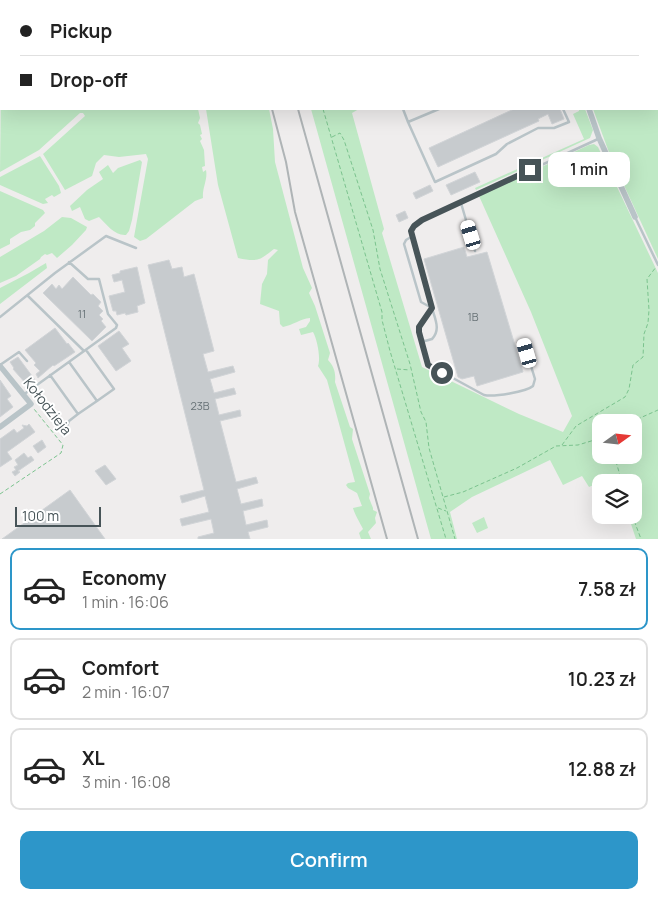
<!DOCTYPE html>
<html lang="en">
<head>
<meta charset="utf-8">
<style>
	body { margin:0; font-family:Manrope,sans-serif; background:#f2f2f2; color:#222; height:100vh; display:flex; flex-direction:column; font-size:19px; white-space:nowrap }
	* { box-sizing:border-box; margin:0 }
	p { font-size:16px; color:#767676 }
	.icon { flex:none; width:28px; height:28px; fill:none; stroke:currentColor; stroke-width:2; stroke-linecap:round; stroke-linejoin:round }
	.map { position:relative; height:539px; overflow:hidden }
	.details { display:flex; flex-direction:column; background:#fff; flex:1 }
	.details>* { flex:none }
	.guide { position:absolute; left:0px; top:0px; width:659px; height:110px; box-shadow:0 5px 20px #0002; display:grid; align-content:center; height:110px; padding:0 20px; background:#fff }
	.needle { width:32px; rotate:75deg }
	.fabs { position:absolute; left:592px; top:414px; display:grid; gap:10px }
	.fabs a { display:grid; place-items:center; width:50px; height:50px; border-radius:10px; background:#fff; box-shadow:0 5px 20px #0002; font-size:25px }
	.scale { position:absolute; left:15px; bottom:12px; width:86px; box-sizing:border-box; padding-left:5px; border:2px solid #475458; border-top:0; font-size:14px; line-height:18px; white-space:nowrap; color:#475458; -webkit-text-stroke:4px #fff; paint-order:stroke }
	.end { position:absolute; width:22px; height:22px; margin:-11px; border:6px solid #475458; background:#fff; box-shadow:0 0 0 2px #fff }
	.from { border-radius:50% }
	.bubble { position:absolute; height:35px; border-radius:10px; background:#fff; box-shadow:0 5px 20px #0002; font-size:16px; font-weight:600; line-height:35px; text-align:center }
	.car { position:absolute; width:15px; height:30px; margin:-15px -8px; border-radius:6px; box-shadow:0 0 4px 1px #0007; background:linear-gradient(#fff 24%,#345 0 40%,#fff 0 76%,#345 0 86%,#fff 0) }
	.guide b { display:flex; align-items:center; gap:18px; height:48px; font-size:19px }
	.guide b+b { border-top:1px solid #e0e0e0 }
	.guide i { width:12px; height:12px; background:#222 }
	ul { padding:9px 0 0; list-style:none }
	li { display:flex; align-items:center; gap:15px; height:82px; margin:0 10px 8px; padding:0 10px; border:2px solid #e0e0e0; border-radius:10px }
	li div { flex:1 }
	li b { display:block; font-size:19px }
	li em { font-style:normal; font-weight:600 }
	li.selected { border-color:#2d96c9 }
	li>.icon { width:45px; height:45px; stroke-width:1.5 }
	.action { display:flex; gap:10px; margin-top:auto; padding:10px 20px }
	.action a { flex:1; height:58px; border-radius:10px; background:#2d96c9; color:#fff; font-size:20px; font-weight:600; line-height:58px; text-align:center }
	.map>svg:first-child { display:block }
</style>
</head>
<body>
<div class="map">
<svg width="658" height="539" viewBox="0 0 658 539">
	<rect width="100%" height="100%" fill="#efeded"/>
	<path fill="#bfe9c5" fill-rule="evenodd" d="M54 0H184V1H54Z
		M425 0H544L545 1H422Z
		M556 0H658V259L610 155 593 109H658V1Z
		M1 85V109H198L200 118 198 123 200 125 202 134 200 135 202 139 200 141 204 150 205 166 202 167 203 172 206 170C208 179 202 188 203 198L195 201 146 239 140 241 134 237 148 159 146 154 119 157 104 155 96 163 92 176 65 190 43 154 85 116 83 113H80L39 150 0 172Z
		M206 109H269L273 129 275 162 303 268 312 288 309 293 315 306 330 353 328 360C334 366 336 373 335 382L350 427 353 429 352 439 370 494 369 498 373 508V510L377 512 375 518 376 523 368 532 371 539H361L359 533 363 529C360 523 354 513 353 508L362 506 357 493 348 488 346 485 348 483 355 482 327 380 318 366C321 358 317 339 313 332L301 335 299 329 306 327 310 321V318C300 319 293 325 283 327L280 324 279 311 260 304 262 284 267 274 268 260 278 250 274 249C259 261 257 262 238 258L218 185Z
		M311 109H359L352 113 384 229 382 233 422 367 519 414 563 432 572 416 531 312 479 196 589 145 594 144 598 147 658 273V539H636L628 515H634V482H616L614 476 589 487 582 476 563 485 550 460 472 497 450 512 457 539H431ZM601 422H634V455H601Z
		M579 109H585L593 130 590 138 476 190 475 188 584 139 573 114 579 111Z
		M40 156 59 186 61 193 54 197 52 195 45 199 48 203 43 204 0 185V177Z
		M140 160 142 162 132 220 129 231 126 235C115 236 107 225 99 217L89 221 85 219 80 207 72 211 70 206 87 190 103 179 99 172 108 165 113 173 118 168Z
		M0 191 43 210 45 213 35 223V226L30 230 21 232 10 239V244L0 249Z
		M62 217 71 218 87 227 86 230 72 245 57 258 52 253 47 255 45 254 41 257 40 259 16 276 0 283V257L44 231Z
		M46 263 47 268 0 304V288L29 273Z
		M484 517 488 528 477 533 472 523Z"/>
	<path fill="#c7cbce" stroke="#d1d4d7" d="M514 109H560L564 119 552 124 548 114 538 119 539 121 438 167 429 148Z
		M475 172 480 182 451 195 446 185Z
		M430 185 433 191 416 199 413 193Z
		M405 211 408 218 399 222 396 215Z
		M464 247 467 257 487 252 523 372 477 386 474 376 462 379 458 377 424 259Z
		M169 260 172 269 182 267 184 277 194 274 214 351 203 354 208 372 233 366 235 372 210 379 214 393 234 388 236 394 215 399 219 415 240 410 241 416 220 421 236 482 256 477 258 483 237 489 241 504 262 499 263 506 243 511 246 525 267 520 268 527 248 532 250 539H198V537L214 533 211 519 182 526 180 519 209 512 205 496 182 503 180 496 204 490 148 265Z
		M137 267 145 303 137 306 138 312 126 315 125 313 117 315 116 311H113L109 296 125 292 122 280 114 282 112 275 120 273V271Z
		M73 277 91 295 93 294 101 302 98 306 103 311 99 315 103 319 101 321 106 327 92 341 43 293 52 284 56 289 59 285 62 289Z
		M55 328 67 344 68 343 75 352 54 366 53 365 38 378 36 374 40 371 34 365 36 363 25 350Z
		M119 331 129 344 122 348 131 361 116 371 98 346Z
		M18 357 35 380 27 385 13 369 14 368 10 362Z
		M0 380 11 396 7 399 13 407 0 417Z
		M29 424 35 432 7 452 12 459 0 467V439L14 429 17 433 24 428 22 425 27 426Z
		M42 440 46 447 38 453 33 446Z
		M24 453 28 458 31 456 34 460 18 471 20 472 15 476 12 472 16 470 14 467 18 465 15 460Z
		M105 465 116 479 106 485 95 471Z
		M70 490 105 539H2Z"/>
	<g fill="none" stroke-linecap="round" stroke-linejoin="round">
		<path stroke="#7bc38e" stroke-width="1" stroke-dasharray="4 2.5" stroke-linecap="butt" d="M294 0V1
			M514 1 515 0
			M323 109 382 312V320L390 351 446 539
			M332 137 340 133 344 140 373 230 380 269 410 364 421 412 426 422 429 448 455 539
			M397 369 410 370
			M631 422 658 410
			M562 445 576 426 625 397 629 389 633 365 643 357 644 334 648 323 649 310 647 279 656 267
			M614 455 622 482
			M0 494 61 453 63 445 34 409
			M444 497 463 492 517 468 556 446 578 445 601 438
			M438 508 446 511
			M632 515 641 539"/>
		<path stroke="#b9c4c8" stroke-width="2.5" d="M44 0V1
			M337 0V1
			M355 1 358 0
			M0 63H1
			M403 109 408 122
			M439 109 408 122 435 182 496 154 507 144 538 128H554L569 122 563 109
			M461 203 475 251
			M635 217 658 265
			M411 237 406 240 404 244 421 302 432 308C435 319 441 330 432 339L425 341 422 340
			M28 296 84 351
			M0 317 55 273 106 236 136 248
			M523 340 535 379 533 386C526 392 494 397 484 395L429 365 419 332 420 324 432 308 411 231 414 226 422 220 598 139
			M86 350 114 389 97 401
			M69 362 97 401 78 414
			M0 365 19 352 27 361
			M50 375 78 414 69 421 63 436
			M23 395 116 328 117 325 108 314 99 279H88L69 262"/>
		<path stroke="#b9c4c8" stroke-width="5.5" d="M551 0V1
			M589 109 599 138 635 217
			M0 366 31 404 0 427"/>
		<path stroke="#afb4b6" stroke-width="2" d="M243 0 244 1
			M252 0 253 1
			M271 0 272 1
			M272 109 286 162 295 212 387 539
			M298 109 418 539"/>
	</g>
	<g fill="none" stroke-linecap="round" stroke-linejoin="round">
		<path stroke="#475458" stroke-width="6" d="M442 373 428 365 419 332V327L432 308 411 231 414 226 422 220 530 170"/>
	</g>
	<g text-anchor="middle" dominant-baseline="central" stroke-width="4" stroke-linejoin="round" paint-order="stroke">
		<g font-size="11" fill="#677276">
			<text x="82" y="313">11</text>
			<text x="473" y="316">1B</text>
			<text x="200" y="405">23B</text>
		</g>
		<g font-size="14" fill="#475458" stroke="#fff">
			<text transform="translate(48 406) rotate(52)">Kołodzieja</text>
		</g>
	</g>
</svg>
<div class="fabs">
<a><svg class="needle" viewBox="-14 -14 28 28"><path d="M0-13l5 13h-10z" fill="#e53935"/><path d="M0 13l5-13h-10z" fill="#767676"/></svg></a>
<a><svg class="icon" aria-label="layers" viewBox="0 0 24 24"><path d="M12 4l9 5-9 5-9-5zM3 14l9 5 9-5"/></svg></a>
</div>
<div class="scale">100 m</div>
<i class="end from" style="left:442px;top:373px"></i>
<i class="end" style="left:530px;top:170px"></i>
<div class="bubble" style="left:548px;top:152px;width:82px">1 min</div>
<i class="car" style="left:471px;top:235px;rotate:343deg"></i>
<i class="car" style="left:527px;top:353px;rotate:344deg"></i>
<div class="guide">
<b><i class="from"></i>Pickup</b>
<b><i></i>Drop-off</b>
</div>
</div>
<section class="details">
<ul>
<li class="selected"><svg class="icon" aria-label="car" viewBox="0 0 24 24"><path d="M5 17H2v-5l4-1 3-4h7l3 4 3 1v5h-3M9 17h6M6 11h13"/><circle cx="7" cy="17" r="2"/><circle cx="17" cy="17" r="2"/></svg><div><b>Economy</b><p>1 min · 16:06</p></div><em>7.58 zł</em></li>
<li><svg class="icon" aria-label="car" viewBox="0 0 24 24"><path d="M5 17H2v-5l4-1 3-4h7l3 4 3 1v5h-3M9 17h6M6 11h13"/><circle cx="7" cy="17" r="2"/><circle cx="17" cy="17" r="2"/></svg><div><b>Comfort</b><p>2 min · 16:07</p></div><em>10.23 zł</em></li>
<li><svg class="icon" aria-label="car" viewBox="0 0 24 24"><path d="M5 17H2v-5l4-1 3-4h7l3 4 3 1v5h-3M9 17h6M6 11h13"/><circle cx="7" cy="17" r="2"/><circle cx="17" cy="17" r="2"/></svg><div><b>XL</b><p>3 min · 16:08</p></div><em>12.88 zł</em></li>
</ul>
<div class="action"><a>Confirm</a></div>
</section>
</body>
</html>
